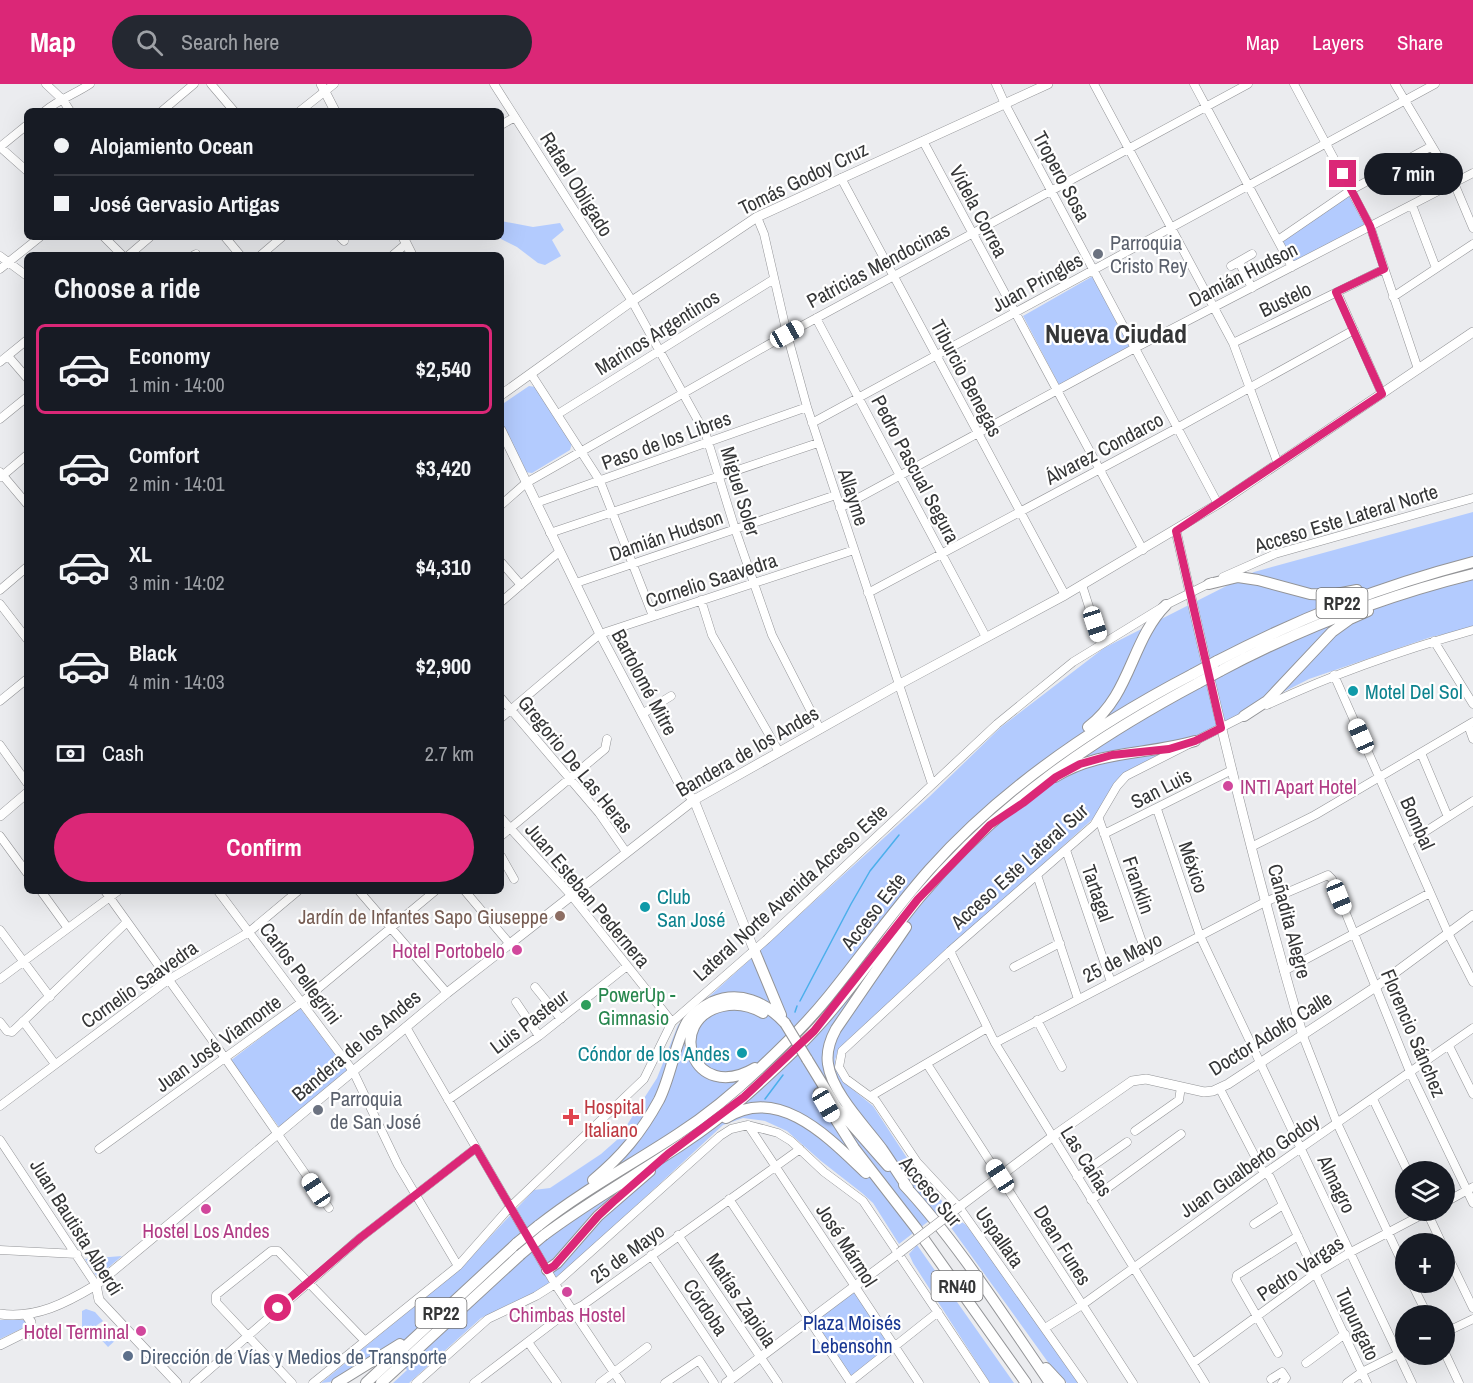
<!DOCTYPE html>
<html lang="en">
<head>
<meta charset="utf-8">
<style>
	body { margin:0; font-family:"Archivo Narrow",sans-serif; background:#242831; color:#f1f3f6; height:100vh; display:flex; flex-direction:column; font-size:22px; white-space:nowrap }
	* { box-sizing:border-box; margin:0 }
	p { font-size:20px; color:#9ea1a6 }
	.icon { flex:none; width:33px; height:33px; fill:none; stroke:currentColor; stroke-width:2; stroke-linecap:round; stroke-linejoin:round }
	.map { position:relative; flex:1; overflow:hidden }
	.panel { position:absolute; left:24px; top:168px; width:480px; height:642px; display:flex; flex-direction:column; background:#171b24; border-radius:9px; box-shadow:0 6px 24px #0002 }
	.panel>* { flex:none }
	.top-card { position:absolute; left:24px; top:24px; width:480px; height:132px; border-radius:9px; box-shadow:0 6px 24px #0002; display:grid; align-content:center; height:132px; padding:0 30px; background:#171b24 }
	.buttons { position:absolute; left:1395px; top:1077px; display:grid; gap:12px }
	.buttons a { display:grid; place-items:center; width:60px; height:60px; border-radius:50%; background:#171b24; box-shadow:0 6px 24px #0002; font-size:30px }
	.end { position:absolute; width:27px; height:27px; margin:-14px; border:8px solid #db2777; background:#fff; box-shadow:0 0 0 3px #fff }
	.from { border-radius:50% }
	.bubble { position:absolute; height:42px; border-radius:21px; background:#171b24; box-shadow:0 6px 24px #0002; font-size:20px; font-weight:700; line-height:42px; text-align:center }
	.car { position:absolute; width:18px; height:36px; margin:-18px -9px; border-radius:8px; box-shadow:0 0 4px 2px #0007; background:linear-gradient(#fff 24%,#345 0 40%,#fff 0 76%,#345 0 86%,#fff 0) }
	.top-card b { display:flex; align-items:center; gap:21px; height:57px; font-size:22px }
	.top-card b+b { border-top:2px solid #363941 }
	.top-card i { width:15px; height:15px; background:#f1f3f6 }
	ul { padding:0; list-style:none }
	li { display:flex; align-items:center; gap:18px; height:90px; margin:0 12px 9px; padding:0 18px; border:3px solid transparent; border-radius:9px }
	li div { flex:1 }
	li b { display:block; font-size:22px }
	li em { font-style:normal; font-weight:700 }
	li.current { border-color:#db2777 }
	li>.icon { width:54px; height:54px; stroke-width:1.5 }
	h2 { padding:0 30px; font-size:27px; line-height:72px }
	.pay { display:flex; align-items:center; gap:15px; height:66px; padding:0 30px; font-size:22px }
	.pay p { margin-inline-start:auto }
	.action { display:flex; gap:12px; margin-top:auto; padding:12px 30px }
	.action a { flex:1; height:69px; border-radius:36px; background:#db2777; color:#fff; font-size:24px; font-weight:700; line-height:69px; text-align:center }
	header { display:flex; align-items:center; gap:36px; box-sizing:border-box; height:84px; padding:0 30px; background:#db2777; color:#fff }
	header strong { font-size:28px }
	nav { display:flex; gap:33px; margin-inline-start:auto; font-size:21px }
	.search { width:420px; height:54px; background:#242831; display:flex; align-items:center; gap:15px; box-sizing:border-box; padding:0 21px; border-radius:33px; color:#9ea1a6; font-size:22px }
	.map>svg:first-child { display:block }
</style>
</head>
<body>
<header>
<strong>Map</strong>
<div class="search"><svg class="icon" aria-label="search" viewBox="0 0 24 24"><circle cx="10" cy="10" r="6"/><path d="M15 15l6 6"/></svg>Search here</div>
<nav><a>Map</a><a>Layers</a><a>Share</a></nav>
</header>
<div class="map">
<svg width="1473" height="1299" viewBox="0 0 1473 1299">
	<rect width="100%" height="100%" fill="#ebecef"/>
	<path fill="#b3cbfe" d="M1349 110 1367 142 1294 180 1282 158Z
		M501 137 533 143 560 139 564 146 552 156 561 172 545 181 538 179 517 163 497 153H501Z
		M1093 192 1130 263 1059 301 1023 232Z
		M529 302 536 303 572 359 570 366 532 389 524 388 501 336V321Z
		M1473 428V544L1431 553 1309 595 1129 686 1115 700 1096 732 838 967 835 976 839 991 851 1004 873 1022 909 1077 947 1123 899 1160 873 1119 862 1109 821 1077 787 1047 765 1037 743 1034 723 1041 555 1197 535 1211 481 1234 409 1299H393L407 1286 386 1264 330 1298 321 1299 460 1185 534 1106 550 1104 601 1070 618 1055 657 994 678 941 930 712 1001 643 1104 564 1254 488Z
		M300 924 347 986 279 1043 230 977Z
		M954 1134 965 1140 983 1162 1078 1299H1067L1050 1281 947 1138Z
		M917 1161 1014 1299H990L913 1179 909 1170Z
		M122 1172 97 1193 85 1175Z
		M854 1203 894 1262 850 1296 811 1236Z
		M86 1225 95 1228 103 1237 87 1248 82 1243V1227Z
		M0 1236H27V1242L0 1255Z
		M107 1242 118 1254 108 1263 97 1251Z"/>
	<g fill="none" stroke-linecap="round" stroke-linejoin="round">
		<path stroke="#4bafeb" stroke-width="1.5" d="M800 917 851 820 870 787 899 751
			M795 928 797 922
			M765 1015 783 991"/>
		<g stroke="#939497" stroke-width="9">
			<path id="minor" d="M46 0 63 16 70 27
				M211 0 234 27
				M494 0 632 217 706 351 735 445 772 551 820 645
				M996 0 1005 20 1218 420
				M1094 0 1233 259 1278 380
				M1194 0 1292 183
				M1294 0 1370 142 1418 285
				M1395 0 1454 99 1473 144
				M45 27C58 16 75 10 90 0
				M162 27 194 0
				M300 27 334 0
				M501 41 515 33
				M923 57 1143 466
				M0 63 27 87
				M0 63 27 41
				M841 94 1065 511
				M1412 121 1436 184
				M757 133 764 150 787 250 807 323 932 700
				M104 153 122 171
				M225 153 240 171
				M340 153 344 157
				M1278 156 1351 106 1432 62
				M129 171 150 153
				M194 171 196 170
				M261 171 282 153
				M393 171 406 160
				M0 172 27 192
				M1239 178 1252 204
				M1231 182 1252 170
				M0 185 40 153
				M1337 208 1382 310
				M1393 213 1473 160
				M816 234 986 553
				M1233 259 1384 185
				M8 272 27 294
				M0 278 27 256
				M531 290 600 397 653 532
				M558 330 774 195
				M0 335 27 313
				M812 339 1435 0
				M0 388 27 420
				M1 393 27 371
				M536 419 807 323
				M501 421 526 399 787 250 1248 0
				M840 424 1135 264 1473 89
				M550 449 818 359
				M501 478 521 501
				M1223 493 1275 470 1473 414
				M576 499 836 411
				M1082 501 1101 560
				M0 506 27 483
				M868 509 1177 344 1354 246
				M701 516 712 551 779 668
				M501 518 559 468
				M0 520 27 555
				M1434 557 1473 620
				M1334 591 1448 849 1473 898
				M501 614 599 729 626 768
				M0 617 27 595
				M1267 621C1333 590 1402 566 1473 546
				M642 630 671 612
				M501 634 600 550 854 466
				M1468 641 1473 655
				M0 661 27 699
				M1421 669 1448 733
				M1157 725 1200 852 1412 1299
				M501 734 571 811 672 938
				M1099 735 1149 878
				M1104 750 1232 686
				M0 752 27 789
				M501 752 605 665 607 655
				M1409 758 1473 717
				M1251 763 1315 731 1473 638
				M1066 766 1111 898
				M501 772 514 795
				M1037 791 1078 915
				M41 807 67 843
				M105 807 225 974 329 1124
				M218 807 353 987 398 1081 458 1182
				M359 807 447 909
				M465 807 509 859
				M0 846 50 913
				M950 867 995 959 1205 1299
				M1014 883 1060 859
				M1284 887 1430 809
				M0 895 118 807
				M535 903 561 935
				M516 918 539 952
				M1037 936 1062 983
				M23 937 55 980
				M0 938 7 947 12 948 127 838
				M406 943 555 1200 621 1299
				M1303 952 1337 1039 1406 1187
				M995 959 1265 818 1328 791 1332 795 1410 988 1473 1119
				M1449 962 1473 1010
				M927 980 1133 1299
				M1220 1005 1262 1086 1270 1093 1367 1299
				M871 1012 987 944
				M1373 1015 1408 1088
				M448 1016 539 952 627 882
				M0 1022 168 896 249 848 298 807
				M748 1041 919 1299
				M1135 1047 1179 1016 1181 1003
				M0 1056 96 1201
				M99 1065 302 918 435 807
				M1077 1093 1127 1058
				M729 1115 851 1299
				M1091 1116 1181 1050
				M1444 1119 1473 1103
				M1426 1126 1442 1160
				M1254 1140 1283 1121
				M678 1151 778 1299
				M1444 1164 1473 1224
				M0 1166 77 1170
				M651 1171 733 1294
				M1411 1198 1428 1232
				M1045 1244 1082 1221 1265 1089 1473 944
				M1444 1249 1473 1235
				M528 1258 557 1299
				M1444 1267 1459 1299
				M1278 1269 1236 1196 1237 1191 1298 1152
				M1193 1279 1316 1189 1351 1168 1431 1126
				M1306 1279 1345 1250
				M1271 1295 1282 1288 1286 1294 1282 1299
				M850 1298 938 1228
				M194 1299 360 1154 476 1064
				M292 1299 216 1218V1211L271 1167H278L365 1257
				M313 1299 458 1182 510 1123 644 995 672 938 767 855 997 640 1073 578 1166 521 1212 498
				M416 1299 488 1235 536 1212 555 1200 720 1052 731 1045 748 1041 778 1049 791 1057 824 1088 863 1117 985 1299
				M474 1299 563 1231 583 1221 800 1065
				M600 1299 647 1263
				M665 1299 699 1276 714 1299
				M1083 1299 959 1123 917 1078 876 1017 846 995 839 983 842 967 950 867 1094 741 1117 702 1126 692 1248 630
				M1347 1299 1362 1288 1406 1266"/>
		</g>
		<g stroke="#939497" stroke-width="10">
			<path id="major" d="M321 0 335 27
				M403 153 412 171
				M501 311 632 217 757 133 1048 0
				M501 346 600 550 681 703 694 716 754 866
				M1176 447C1214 616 1254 785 1303 952
				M0 732 27 709
				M959 1123 1052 1053 1132 997 1146 995 1204 1008 1213 1007 1228 1000 1377 902 1473 831
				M96 1201 99 1216 177 1299
				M0 1230C36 1235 66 1219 96 1201L447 909 694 716 898 601 1065 511 1218 420 1473 248
				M0 1261 28 1247 31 1238 26 1231
				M726 1299 899 1169"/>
		</g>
		<g stroke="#939497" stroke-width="12">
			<path id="highway" d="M1209 500 1238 493 1258 496 1310 510 1331 511 1357 506
				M1217 577C1302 533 1381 502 1473 478
				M1220 587C1301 544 1384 512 1473 490
				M1244 632 1267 617 1332 548 1350 535 1368 527
				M1088 643C1131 611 1131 556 1166 521
				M1055 693C1098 666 1148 671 1195 657
				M906 843 836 945C830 956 826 967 828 980 832 1009 865 1042 882 1065 891 1078 899 1091 908 1104
				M754 866 781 931
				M807 975 837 1024 888 1082
				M755 984C692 1021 664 935 723 922 737 919 751 922 763 929
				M819 1009 854 1064 916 1144 1026 1299
				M726 1034C779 1000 830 1055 866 1089
				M593 1096C622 1072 641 1049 659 1016 671 992 675 959 687 938 693 929 702 923 712 918 740 906 765 918 785 939
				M904 1101C958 1159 1005 1234 1050 1299
				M538 1142C582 1107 631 1081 678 1050 707 1031 734 1009 759 985 783 962 807 939 828 913 862 871 893 827 929 786 1003 703 1095 641 1193 590
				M544 1151C589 1117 638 1090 684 1059 725 1032 761 999 796 965 843 920 878 864 919 814 998 720 1091 656 1198 599
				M547 1186 557 1179 598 1132 650 1087
				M1046 1284 1060 1299
				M337 1299 400 1260
				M366 1299 517 1159
				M381 1299 520 1171"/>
		</g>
		<use href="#minor" stroke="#fff" stroke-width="8"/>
		<use href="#major" stroke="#fff" stroke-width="9"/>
		<use href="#highway" stroke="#fff" stroke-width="10"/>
		<g stroke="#939497" stroke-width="10" stroke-linecap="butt">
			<path id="major-bridge" d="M899 1169 959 1123"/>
		</g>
		<g stroke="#939497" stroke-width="12" stroke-linecap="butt">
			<path id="highway-bridge" d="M1193 590 1217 577
				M1198 599 1220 587
				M785 939 807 975
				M517 1159 538 1142
				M520 1171 544 1151"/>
		</g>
		<use href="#major-bridge" stroke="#fff" stroke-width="9"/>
		<use href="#highway-bridge" stroke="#fff" stroke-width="10"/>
	</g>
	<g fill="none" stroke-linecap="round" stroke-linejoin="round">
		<path stroke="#db2777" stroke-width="8" d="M278 1224 360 1154 476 1064 547 1186 554 1182 598 1132 613 1118 668 1070 744 1013 814 947 918 815 990 741 1023 719 1056 693 1080 680 1112 671 1169 665 1195 657 1221 644 1176 447 1382 310 1336 208 1384 185 1370 142 1343 90"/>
	</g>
	<g fill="#6b7280" stroke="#fff" stroke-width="2">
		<circle cx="1098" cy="170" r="6"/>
		<circle cx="318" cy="1026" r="6"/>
	</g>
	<g fill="#0f9aa8" stroke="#fff" stroke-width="2">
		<circle cx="1353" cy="607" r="6"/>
		<circle cx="645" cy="823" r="6"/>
		<circle cx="742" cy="969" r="6"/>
	</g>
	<g fill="#d1479c" stroke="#fff" stroke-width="2">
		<circle cx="1228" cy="702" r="6"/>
		<circle cx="517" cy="866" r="6"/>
		<circle cx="206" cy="1125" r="6"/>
		<circle cx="567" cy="1208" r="6"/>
		<circle cx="141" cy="1247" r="6"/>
	</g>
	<circle fill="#8d6e63" stroke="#fff" stroke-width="2" cx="560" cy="832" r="6"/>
	<circle fill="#2e9e5b" stroke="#fff" stroke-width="2" cx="586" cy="921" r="6"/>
	<path fill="#e0444e" stroke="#fff" stroke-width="2" d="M568 1024h6v6h6v6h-6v6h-6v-6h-6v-6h6z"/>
	<circle fill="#5c6f8a" stroke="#fff" stroke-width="2" cx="128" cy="1272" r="6"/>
	<g text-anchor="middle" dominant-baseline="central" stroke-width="4.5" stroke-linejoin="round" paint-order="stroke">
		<g fill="#fff" stroke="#727273" stroke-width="1.5">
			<rect x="1316.5" y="504" width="51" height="30" rx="4.5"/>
			<rect x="931.5" y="1187" width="51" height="30" rx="4.5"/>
			<rect x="415.5" y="1214" width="51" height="30" rx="4.5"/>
		</g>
		<g font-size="18" font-weight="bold" fill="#353637">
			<text x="1342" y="519">RP22</text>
			<text x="957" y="1202">RN40</text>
			<text x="441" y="1229">RP22</text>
		</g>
		<g font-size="20" fill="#353637" stroke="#fff">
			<text transform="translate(1062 92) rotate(62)">Tropero Sosa</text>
			<text transform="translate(803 94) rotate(-26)">Tomás Godoy Cruz</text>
			<text transform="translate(577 100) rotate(58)">Rafael Obligado</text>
			<text transform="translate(979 127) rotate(62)">Videla Correa</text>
			<text transform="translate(878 181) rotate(-28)">Patricias Mendocinas</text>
			<text transform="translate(1243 190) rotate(-27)">Damián Hudson</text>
			<text transform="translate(1037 198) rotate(-29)">Juan Pringles</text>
			<text transform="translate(1285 215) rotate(-26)">Bustelo</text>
			<text transform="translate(657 248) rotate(-32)">Marinos Argentinos</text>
			<text transform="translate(967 294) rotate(62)">Tiburcio Benegas</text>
			<text transform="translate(666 356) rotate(-20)">Paso de los Libres</text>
			<text transform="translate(1104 364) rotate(-28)">Álvarez Condarco</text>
			<text transform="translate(916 385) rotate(62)">Pedro Pascual Segura</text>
			<text transform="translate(741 407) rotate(73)">Miguel Soler</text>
			<text transform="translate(854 413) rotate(72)">Allayme</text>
			<text transform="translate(1346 434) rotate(-17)">Acceso Este Lateral Norte</text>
			<text transform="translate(666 451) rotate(-19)">Damián Hudson</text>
			<text transform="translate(711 496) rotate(-18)">Cornelio Saavedra</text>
			<text transform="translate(645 598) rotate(62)">Bartolomé Mitre</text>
			<text transform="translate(747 667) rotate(-30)">Bandera de los Andes</text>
			<text transform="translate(576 680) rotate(51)">Gregorio De Las Heras</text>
			<text transform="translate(1161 704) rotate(-27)">San Luis</text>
			<text transform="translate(1418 739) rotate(66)">Bombal</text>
			<text transform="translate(1019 782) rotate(-42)">Acceso Este Lateral Sur</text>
			<text transform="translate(1194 783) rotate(71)">México</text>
			<text transform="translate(1139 801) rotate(71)">Franklin</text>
			<text transform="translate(790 808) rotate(-42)">Lateral Norte Avenida Acceso Este</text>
			<text transform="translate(1098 809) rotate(71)">Tartagal</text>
			<text transform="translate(588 811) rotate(50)">Juan Esteban Pedernera</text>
			<text transform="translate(873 827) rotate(-52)">Acceso Este</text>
			<text transform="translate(1290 837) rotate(75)">Cañadita Alegre</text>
			<text transform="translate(1122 873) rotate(-27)">25 de Mayo</text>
			<text transform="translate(301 889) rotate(53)">Carlos Pellegrini</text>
			<text transform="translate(139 900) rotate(-35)">Cornelio Saavedra</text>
			<text transform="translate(529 937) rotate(-37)">Luis Pasteur</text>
			<text transform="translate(1270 949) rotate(-32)">Doctor Adolfo Calle</text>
			<text transform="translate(1414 949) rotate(67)">Florencio Sánchez</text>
			<text transform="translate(218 959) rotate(-36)">Juan José Viamonte</text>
			<text transform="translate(356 961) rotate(-40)">Bandera de los Andes</text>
			<text transform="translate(1087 1077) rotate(58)">Las Cañas</text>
			<text transform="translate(1249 1081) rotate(-35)">Juan Gualberto Godoy</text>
			<text transform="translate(1337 1100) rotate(64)">Almagro</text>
			<text transform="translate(931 1107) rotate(50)">Acceso Sur</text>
			<text transform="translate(77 1143) rotate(58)">Juan Bautista Alberdi</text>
			<text transform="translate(1000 1153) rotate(55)">Uspallata</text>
			<text transform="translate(847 1161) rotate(57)">José Mármol</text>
			<text transform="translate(1063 1161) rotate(58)">Dean Funes</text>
			<text transform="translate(627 1169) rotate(-36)">25 de Mayo</text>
			<text transform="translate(1300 1184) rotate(-34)">Pedro Vargas</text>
			<text transform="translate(742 1216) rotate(56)">Matías Zapiola</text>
			<text transform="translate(706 1223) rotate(56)">Córdoba</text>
			<text transform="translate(1358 1240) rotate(65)">Tupungato</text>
		</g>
		<g font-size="20" fill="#5b616d" stroke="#fff" text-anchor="start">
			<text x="1110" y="158">Parroquia<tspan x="1110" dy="23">Cristo Rey</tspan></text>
			<text x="330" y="1014">Parroquia<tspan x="330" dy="23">de San José</tspan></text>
		</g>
		<g font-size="20" fill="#0d838f" stroke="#fff" text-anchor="start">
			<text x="1365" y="607">Motel Del Sol</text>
			<text x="657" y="812">Club<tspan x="657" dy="23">San José</tspan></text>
			<text x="730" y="969" text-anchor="end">Cóndor de los Andes</text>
		</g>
		<g font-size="20" fill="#b23c85" stroke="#fff" text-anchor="end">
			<text x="1240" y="702" text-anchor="start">INTI Apart Hotel</text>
			<text x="505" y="866">Hotel Portobelo</text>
			<text x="206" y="1146" text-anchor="middle">Hostel Los Andes</text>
			<text x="567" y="1230" text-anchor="middle">Chimbas Hostel</text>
			<text x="129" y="1247">Hotel Terminal</text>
		</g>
		<g font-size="20" fill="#785e54" stroke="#fff" text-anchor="end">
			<text x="548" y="832">Jardín de Infantes Sapo Giuseppe</text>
		</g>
		<g font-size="20" fill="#27864d" stroke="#fff" text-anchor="start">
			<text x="598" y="910">PowerUp -<tspan x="598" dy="23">Gimnasio</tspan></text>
		</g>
		<g font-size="20" fill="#be3a42" stroke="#fff" text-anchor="start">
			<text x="584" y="1022">Hospital<tspan x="584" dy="23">Italiano</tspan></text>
		</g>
		<g font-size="20" fill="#173692" stroke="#fff">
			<text x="852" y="1238">Plaza Moisés<tspan x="852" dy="23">Lebensohn</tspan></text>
		</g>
		<g font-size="20" fill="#4e5e75" stroke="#fff" text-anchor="start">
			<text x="140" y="1272">Dirección de Vías y Medios de Transporte</text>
		</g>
		<g font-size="26" font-weight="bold" fill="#353637" stroke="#fff">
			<text x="1116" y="249">Nueva Ciudad</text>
		</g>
	</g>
</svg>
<div class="buttons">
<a><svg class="icon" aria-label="layers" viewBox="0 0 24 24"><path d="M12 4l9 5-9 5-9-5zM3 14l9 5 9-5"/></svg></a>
<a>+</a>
<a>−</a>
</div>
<i class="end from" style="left:278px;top:1224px"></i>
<i class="end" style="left:1343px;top:90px"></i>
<div class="bubble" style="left:1364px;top:69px;width:99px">7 min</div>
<i class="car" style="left:787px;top:250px;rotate:61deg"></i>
<i class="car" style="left:1095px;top:540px;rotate:162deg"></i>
<i class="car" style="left:1361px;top:652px;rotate:336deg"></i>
<i class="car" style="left:1339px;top:813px;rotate:158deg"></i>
<i class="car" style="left:826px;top:1021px;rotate:150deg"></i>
<i class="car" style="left:1000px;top:1092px;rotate:327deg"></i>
<i class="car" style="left:316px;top:1106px;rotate:326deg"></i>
<div class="top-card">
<b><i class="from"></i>Alojamiento Ocean</b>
<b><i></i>José Gervasio Artigas</b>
</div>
<section class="panel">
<h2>Choose a ride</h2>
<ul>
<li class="current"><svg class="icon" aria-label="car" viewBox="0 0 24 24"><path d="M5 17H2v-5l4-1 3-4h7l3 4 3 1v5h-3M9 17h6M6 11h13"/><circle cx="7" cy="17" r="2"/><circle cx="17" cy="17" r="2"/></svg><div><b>Economy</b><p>1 min · 14:00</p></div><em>$2,540</em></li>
<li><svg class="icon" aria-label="car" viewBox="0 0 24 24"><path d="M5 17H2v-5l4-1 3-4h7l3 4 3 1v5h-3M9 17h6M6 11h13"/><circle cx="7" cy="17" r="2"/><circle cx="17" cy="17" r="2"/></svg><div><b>Comfort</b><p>2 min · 14:01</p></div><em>$3,420</em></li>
<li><svg class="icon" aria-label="car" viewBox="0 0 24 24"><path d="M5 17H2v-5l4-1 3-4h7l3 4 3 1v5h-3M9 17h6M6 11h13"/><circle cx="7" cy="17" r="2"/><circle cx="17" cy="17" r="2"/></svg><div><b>XL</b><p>3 min · 14:02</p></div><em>$4,310</em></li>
<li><svg class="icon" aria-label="car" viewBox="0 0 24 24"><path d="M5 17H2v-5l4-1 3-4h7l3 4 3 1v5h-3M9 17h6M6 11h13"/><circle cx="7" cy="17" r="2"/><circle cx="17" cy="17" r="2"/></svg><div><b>Black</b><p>4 min · 14:03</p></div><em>$2,900</em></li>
</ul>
<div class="pay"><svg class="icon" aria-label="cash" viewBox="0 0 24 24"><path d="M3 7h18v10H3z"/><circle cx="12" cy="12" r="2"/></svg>Cash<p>2.7 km</p></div>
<div class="action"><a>Confirm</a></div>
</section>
</div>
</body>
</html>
